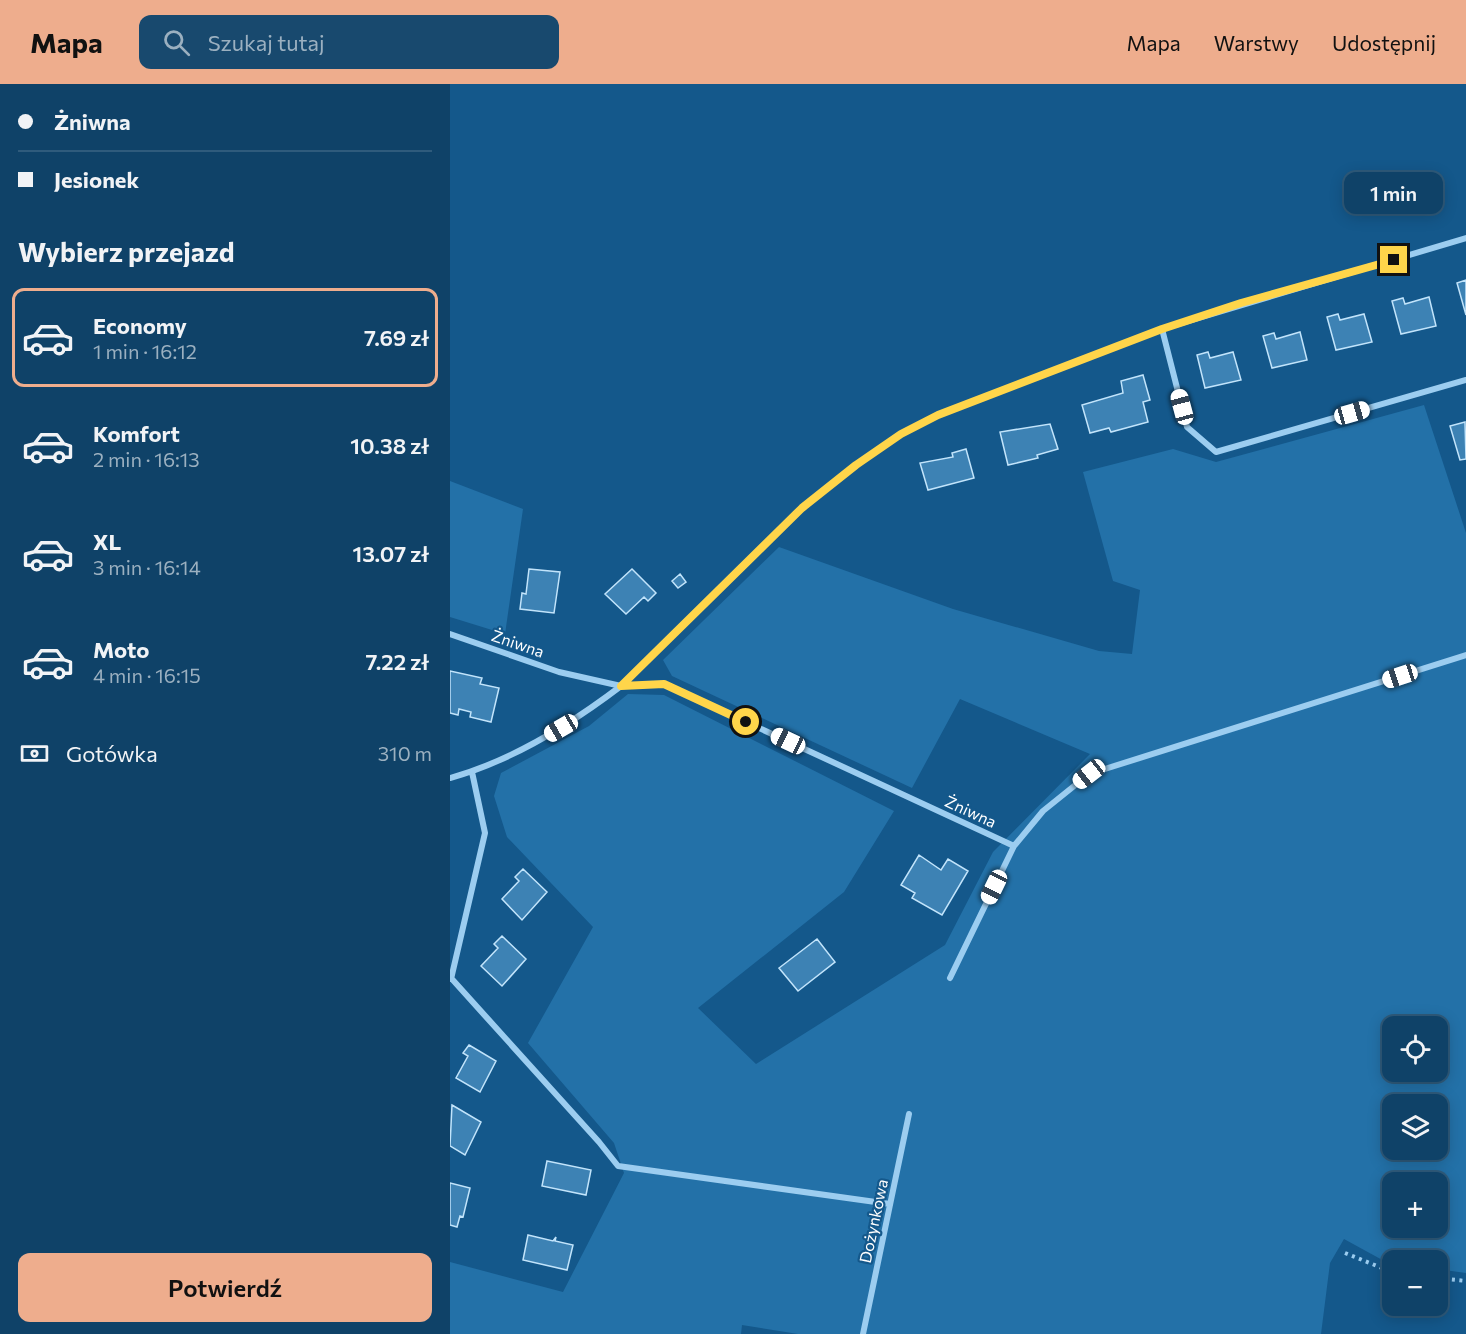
<!DOCTYPE html>
<html lang="pl">
<head>
<meta charset="utf-8">
<style>
	body { margin:0; font-family:Commissioner,sans-serif; background:#18496e; color:#f1f3f6; height:100vh; display:flex; flex-direction:column; font-size:22px; white-space:nowrap }
	* { box-sizing:border-box; margin:0 }
	p { font-size:20px; color:#9bb0c0 }
	.icon { flex:none; width:33px; height:33px; fill:none; stroke:currentColor; stroke-width:2; stroke-linecap:round; stroke-linejoin:round }
	.map { position:relative; flex:1; overflow:hidden }
	.panel { display:flex; flex-direction:column; background:#0f4268; width:450px }
	.panel>* { flex:none }
	.guide { display:grid; align-content:center; height:132px; padding:0 18px; background:#0f4268 }
	.controls { position:absolute; left:932px; top:932px; display:grid; gap:12px }
	.controls a { display:grid; place-items:center; width:66px; height:66px; border-radius:12px; background:#0f4268; box-shadow:0 3px 15px #0003,0 0 0 2px #2f5b7c; font-size:30px }
	.end { position:absolute; width:27px; height:27px; margin:-14px; border:8px solid #ffd54a; background:#111; box-shadow:0 0 0 3px #111 }
	.from { border-radius:50% }
	.bubble { position:absolute; height:42px; border-radius:12px; background:#0f4268; box-shadow:0 3px 15px #0003,0 0 0 2px #2f5b7c; font-size:20px; font-weight:600; line-height:42px; text-align:center }
	.car { position:absolute; width:18px; height:36px; margin:-18px -9px; border-radius:8px; box-shadow:0 0 4px 2px #0007; background:linear-gradient(#fff 24%,#345 0 40%,#fff 0 76%,#345 0 86%,#fff 0) }
	.guide b { display:flex; align-items:center; gap:21px; height:57px; font-size:22px }
	.guide b+b { border-top:2px solid #2f5b7c }
	.guide i { width:15px; height:15px; background:#f1f3f6 }
	ul { padding:0; list-style:none }
	li { display:flex; align-items:center; gap:18px; height:99px; margin:0 12px 9px; padding:0 6px; border:3px solid transparent; border-radius:12px }
	li div { flex:1 }
	li b { display:block; font-size:22px }
	li em { font-style:normal; font-weight:600 }
	li.selected { border-color:#eead8d }
	li>.icon { width:54px; height:54px; stroke-width:1.5 }
	h2 { padding:0 18px; font-size:27px; line-height:72px }
	.pay { display:flex; align-items:center; gap:15px; height:66px; padding:0 18px; font-size:22px }
	.pay p { margin-inline-start:auto }
	.action { display:flex; gap:12px; margin-top:auto; padding:12px 18px }
	.action a { flex:1; height:69px; border-radius:12px; background:#eead8d; color:#111; font-size:24px; font-weight:600; line-height:69px; text-align:center }
	header { display:flex; align-items:center; gap:36px; box-sizing:border-box; height:84px; padding:0 30px; background:#eead8d; color:#111 }
	header strong { font-size:28px }
	nav { display:flex; gap:33px; margin-inline-start:auto; font-size:21px }
	.search { width:420px; height:54px; background:#18496e; display:flex; align-items:center; gap:15px; box-sizing:border-box; padding:0 21px; border-radius:12px; color:#9bb0c0; font-size:22px }
	main { display:flex; flex:1; min-height:0 }
	.map>svg:first-child { display:block }
</style>
</head>
<body>
<header>
<strong>Mapa</strong>
<div class="search"><svg class="icon" aria-label="search" viewBox="0 0 24 24"><circle cx="10" cy="10" r="6"/><path d="M15 15l6 6"/></svg>Szukaj tutaj</div>
<nav><a>Mapa</a><a>Warstwy</a><a>Udostępnij</a></nav>
</header>
<main>
<section class="panel">
<div class="guide">
<b><i class="from"></i>Żniwna</b>
<b><i></i>Jesionek</b>
</div>
<h2>Wybierz przejazd</h2>
<ul>
<li class="selected"><svg class="icon" aria-label="car" viewBox="0 0 24 24"><path d="M5 17H2v-5l4-1 3-4h7l3 4 3 1v5h-3M9 17h6M6 11h13"/><circle cx="7" cy="17" r="2"/><circle cx="17" cy="17" r="2"/></svg><div><b>Economy</b><p>1 min · 16:12</p></div><em>7.69 zł</em></li>
<li><svg class="icon" aria-label="car" viewBox="0 0 24 24"><path d="M5 17H2v-5l4-1 3-4h7l3 4 3 1v5h-3M9 17h6M6 11h13"/><circle cx="7" cy="17" r="2"/><circle cx="17" cy="17" r="2"/></svg><div><b>Komfort</b><p>2 min · 16:13</p></div><em>10.38 zł</em></li>
<li><svg class="icon" aria-label="car" viewBox="0 0 24 24"><path d="M5 17H2v-5l4-1 3-4h7l3 4 3 1v5h-3M9 17h6M6 11h13"/><circle cx="7" cy="17" r="2"/><circle cx="17" cy="17" r="2"/></svg><div><b>XL</b><p>3 min · 16:14</p></div><em>13.07 zł</em></li>
<li><svg class="icon" aria-label="car" viewBox="0 0 24 24"><path d="M5 17H2v-5l4-1 3-4h7l3 4 3 1v5h-3M9 17h6M6 11h13"/><circle cx="7" cy="17" r="2"/><circle cx="17" cy="17" r="2"/></svg><div><b>Moto</b><p>4 min · 16:15</p></div><em>7.22 zł</em></li>
</ul>
<div class="pay"><svg class="icon" aria-label="cash" viewBox="0 0 24 24"><path d="M3 7h18v10H3z"/><circle cx="12" cy="12" r="2"/></svg>Gotówka<p>310 m</p></div>
<div class="action"><a>Potwierdź</a></div>
</section>
<div class="map">
<svg width="1016" height="1250" viewBox="0 0 1016 1250">
	<rect width="100%" height="100%" fill="#14588b"/>
	<path fill="#2371a8" fill-rule="evenodd" d="M974 321 1016 449V1189L987 1185V1176L936 1178 894 1155 880 1179 871 1250H348L292 1241 291 1250H0V1178L113 1208 174 1089 164 1059 78 959 143 843 57 753 44 712 51 689 139 642 178 610 214 611 444 727 394 808 248 924 306 980 495 861 543 768 640 670 510 615 462 704 222 592 213 576 329 463 503 525 649 567 682 570 690 506 663 497 633 388 723 365 766 378ZM942 942H987V987H942ZM942 1020H987V1065H942ZM942 1098H987V1143H942Z
		M0 397 73 425 55 550 0 533Z"/>
	<path fill="#3d82b4" stroke="#c2e4fb" stroke-width="1.5" d="M1016 196V231L1007 199Z
		M979 213 986 242 951 250 942 217 953 214 955 220Z
		M888 230 890 236 914 230 922 258 886 266 877 233Z
		M850 248 857 276 822 284 813 252 824 249 826 255Z
		M758 268 760 274 783 268 791 296 755 304 747 271Z
		M693 291 700 316 693 318 698 338 661 348 659 344 640 349 632 321 673 309 671 297Z
		M1015 338 1016 375 1010 376 1000 342Z
		M600 340 608 365 587 371 588 374 558 381 550 348Z
		M516 365 524 394 478 406 470 379 503 373 502 369Z
		M79 485 110 488 104 529 70 525 72 509 76 510Z
		M182 485 206 509 198 517 194 513 176 530 155 510Z
		M230 490 236 498 228 504 222 497Z
		M0 587 32 594 30 600 49 604 41 638 20 633 21 628 9 625 8 631 0 629Z
		M469 771 491 786 498 775 518 787 492 831 462 814 465 809 451 801Z
		M73 785 97 808 72 836 52 815 69 797 65 793Z
		M52 852 76 875 52 902 31 882 48 864 44 860Z
		M367 855 385 878 348 907 329 884Z
		M19 961 46 977 30 1008 6 994 18 972 13 969Z
		M2 1021 31 1038 15 1071 0 1062Z
		M97 1077 141 1086 136 1111 92 1102Z
		M0 1099 20 1104 13 1133 10 1132 7 1143 0 1141Z
		M78 1151 103 1157 106 1153 105 1157 123 1161 117 1186 73 1176Z"/>
	<g fill="none" stroke-linecap="round" stroke-linejoin="round">
		<path stroke="#9ccdf0" stroke-width="4" stroke-dasharray="3 4.5" stroke-linecap="butt" d="M895 1169 942 1188
			M987 1194 1016 1197"/>
		<path stroke="#9ccdf0" stroke-width="6" d="M712 245 737 343 766 368 1016 296
			M0 550 109 588 171 602 214 600 564 762
			M0 694C62 677 121 640 171 602L352 424 406 381 451 350 488 331 712 245 1016 154
			M1 894 149 1058 168 1082 440 1120
			M500 894 564 762 593 727 639 690 1016 571
			M1 895 35 749 22 688
			M413 1250 459 1030"/>
	</g>
	<g fill="none" stroke-linecap="round" stroke-linejoin="round">
		<path stroke="#ffd54a" stroke-width="8" d="M296 638 214 600 171 602 352 424 406 381 451 350 488 331 712 245 791 219 944 176"/>
	</g>
	<g text-anchor="middle" dominant-baseline="central" stroke-width="4.5" stroke-linejoin="round" paint-order="stroke">
		<g font-size="16" fill="#fff" stroke="#14588b">
			<text transform="translate(68 559) rotate(19)">Żniwna</text>
			<text transform="translate(521 727) rotate(25)">Żniwna</text>
			<text transform="translate(423 1137) rotate(-78)">Dożynkowa</text>
		</g>
	</g>
</svg>
<div class="controls">
<a><svg class="icon" aria-label="locate" viewBox="0 0 24 24"><circle cx="12" cy="12" r="6"/><path d="M12 2v4M12 18v4M2 12h4M18 12h4"/></svg></a>
<a><svg class="icon" aria-label="layers" viewBox="0 0 24 24"><path d="M12 4l9 5-9 5-9-5zM3 14l9 5 9-5"/></svg></a>
<a>+</a>
<a>−</a>
</div>
<i class="end from" style="left:296px;top:638px"></i>
<i class="end" style="left:944px;top:176px"></i>
<div class="bubble" style="left:894px;top:88px;width:99px">1 min</div>
<i class="car" style="left:732px;top:323px;rotate:345deg"></i>
<i class="car" style="left:902px;top:329px;rotate:74deg"></i>
<i class="car" style="left:950px;top:592px;rotate:252deg"></i>
<i class="car" style="left:111px;top:644px;rotate:240deg"></i>
<i class="car" style="left:338px;top:657px;rotate:295deg"></i>
<i class="car" style="left:639px;top:690px;rotate:232deg"></i>
<i class="car" style="left:544px;top:803px;rotate:206deg"></i>
</div>
</main>
</body>
</html>
